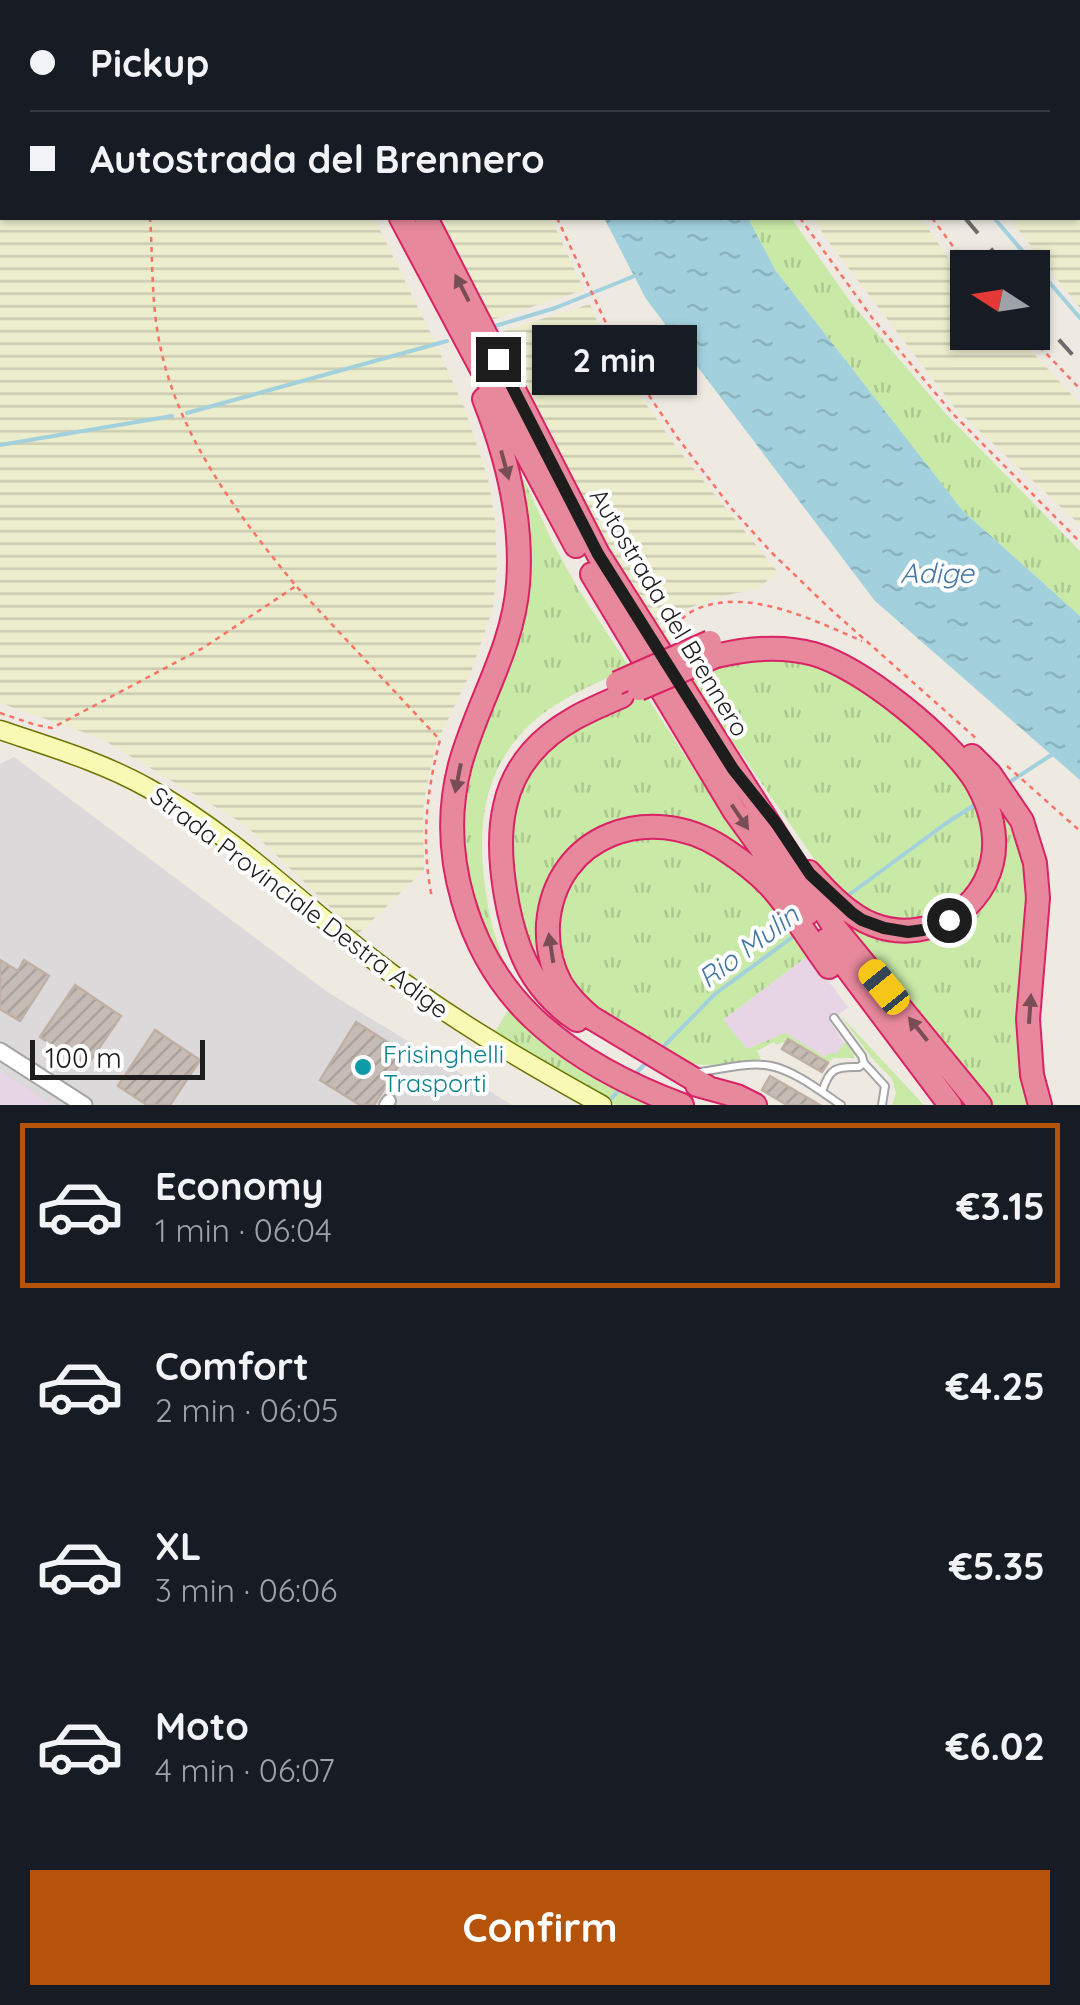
<!DOCTYPE html>
<html lang="en">
<head>
<meta charset="utf-8">
<style>
	body { margin:0; font-family:Quicksand,sans-serif; background:#242831; color:#f1f3f6; height:100vh; display:flex; flex-direction:column; font-size:38px; white-space:nowrap }
	* { box-sizing:border-box; margin:0 }
	p { font-size:32px; color:#9ea1a6 }
	.icon { flex:none; width:55px; height:55px; fill:none; stroke:currentColor; stroke-width:2; stroke-linecap:round; stroke-linejoin:round }
	.map { position:relative; height:1105px; overflow:hidden }
	.drawer { display:flex; flex-direction:column; background:#171b24; flex:1 }
	.drawer>* { flex:none }
	.hud { position:absolute; left:0px; top:0px; width:1080px; height:220px; box-shadow:0 2px 8px #0004; display:grid; align-content:center; height:220px; padding:0 30px; background:#171b24 }
	.needle { width:65px; rotate:282deg }
	.controls { position:absolute; left:950px; top:250px; display:grid; gap:20px }
	.controls a { display:grid; place-items:center; width:100px; height:100px; border-radius:0px; background:#171b24; box-shadow:0 2px 8px #0004; font-size:50px }
	.scale { position:absolute; left:30px; bottom:25px; width:175px; box-sizing:border-box; padding-left:10px; border:5px solid #1d1d1d; border-top:0; font-size:28px; line-height:35px; white-space:nowrap; color:#1d1d1d; -webkit-text-stroke:8px #fff; paint-order:stroke }
	.end { position:absolute; width:45px; height:45px; margin:-22px; border:12px solid #1d1d1d; background:#fff; box-shadow:0 0 0 5px #fff }
	.from { border-radius:50% }
	.bubble { position:absolute; height:70px; border-radius:0px; background:#171b24; box-shadow:0 2px 8px #0004; font-size:32px; font-weight:700; line-height:70px; text-align:center }
	.car { position:absolute; width:30px; height:60px; margin:-30px -15px; border-radius:12px; box-shadow:0 0 8px 2px #0007; background:linear-gradient(#f5c518 24%,#345 0 40%,#f5c518 0 76%,#345 0 86%,#f5c518 0) }
	.hud b { display:flex; align-items:center; gap:35px; height:95px; font-size:38px }
	.hud b+b { border-top:2px solid #363941 }
	.hud i { width:25px; height:25px; background:#f1f3f6 }
	ul { padding:18px 0 0; list-style:none }
	li { display:flex; align-items:center; gap:30px; height:165px; margin:0 20px 15px; padding:0 10px; border:5px solid transparent; border-radius:0px }
	li div { flex:1 }
	li b { display:block; font-size:38px }
	li em { font-style:normal; font-weight:700 }
	li.selected { border-color:#b45309 }
	li>.icon { width:90px; height:90px; stroke-width:1.5 }
	.primary-button { display:flex; gap:20px; margin-top:auto; padding:20px 30px }
	.primary-button a { flex:1; height:115px; border-radius:0px; background:#b45309; color:#fff; font-size:40px; font-weight:700; line-height:115px; text-align:center }
	.map>svg:first-child { display:block }
</style>
</head>
<body>
<div class="map">
<svg width="1080" height="1105" viewBox="0 0 1080 1105">
	<defs>
		<pattern id="farmland-rules" width="6" height="5" patternUnits="userSpaceOnUse" patternTransform="scale(2.5)"><rect width="6" height="5" fill="#ecedcd"/><path d="M0 2.5h6" fill="none" stroke="#cacbb0"/></pattern>
		<pattern id="grass-tufts" width="24" height="20" patternUnits="userSpaceOnUse" patternTransform="scale(2.5)"><rect width="24" height="20" fill="#c9e9a7"/><path d="M3 7l-1-3M5 7V3M7 7l1-3M15 17l-1-3M17 17v-4M19 17l1-3" fill="none" stroke="#acc78f"/></pattern>
		<pattern id="water-ripples" width="26" height="14" patternUnits="userSpaceOnUse" patternTransform="scale(2.5)"><rect width="26" height="14" fill="#a2d1dd"/><path d="M2 4q2-2 4 0t4 0M15 11q2-2 4 0t4 0" fill="none" stroke="#8bb3bd"/></pattern>
		<pattern id="building-hatch" width="6" height="6" patternUnits="userSpaceOnUse" patternTransform="scale(2.5)"><rect width="6" height="6" fill="#c6bcb5"/><path d="M-1 1l2-2M0 6l6-6M5 7l2-2" fill="none" stroke="#aaa19b"/></pattern>
	</defs>
	<rect width="100%" height="100%" fill="#eeeae2"/>
	<path fill="#dbd9da" d="M14 757 326 991 512 1105H0V764Z"/>
	<path fill="#e7d4e4" d="M809 955 848 1007 830 1022 844 1043 837 1053 825 1057 785 1034 747 1049 722 1021Z
		M0 1071 53 1105H0Z"/>
	<path fill="url(#farmland-rules)" d="M0 0H266L268 2H2V133H0Z
		M867 0H1080V308L1009 218H1078V2H869Z
		M2 148V218H374L436 344 464 407 488 479 495 520 497 567 493 608 471 672 436 744 426 789 423 811 424 870 358 934 244 824 100 738 0 703V149Z
		M438 218H551L584 290 491 320Z
		M813 218H921L950 261 967 281 968 332 1015 333 1080 404V525L954 407 828 241Z
		M590 304 610 352 676 447 778 572 757 589 727 595 689 608 676 617 671 633 669 649 600 531 497 333Z"/>
	<path fill="url(#grass-tufts)" d="M748 218H791L852 304 946 414 1080 551V616L963 511 776 271Z
		M507 443 553 543 577 587 630 668C609 678 587 686 567 698 479 747 471 829 491 920 496 943 506 963 511 986L465 892 461 786 509 651Z
		M735 657 818 662 873 693 959 768 971 787 988 843 977 882 937 920 881 922 833 886 735 745 687 683 696 670Z
		M645 694 755 864 631 821 546 900 547 987 516 911 510 809 536 757 588 719Z
		M998 802 1019 847 1027 892 1023 1083 1027 1105H993C945 1041 892 981 844 918L865 931 971 912Z
		M646 834 709 848 758 887 809 955 723 1020 747 1049 785 1033 825 1057 830 1053H837L845 1042 854 1052V1058H833L828 1063 788 1040 776 1045 774 1042 757 1051 761 1059 713 1065 687 1064 580 999 571 989 554 932 566 885 603 846Z
		M512 1003 655 1105H616L494 1034Z
		M839 1014 924 1105H892L896 1093 892 1079 871 1057Z"/>
	<path fill="url(#water-ripples)" d="M604 218H748L776 271 963 511 1080 616V780L875 601 646 299Z"/>
	<g fill="none" stroke-linecap="round" stroke-linejoin="round">
		<path stroke="#a2d1dd" stroke-width="4" d="M847 0 849 2
			M0 142 2 141
			M994 218 1080 318
			M495 326 555 308 637 275
			M187 413 447 341
			M0 445 172 416
			M1005 785 1056 752
			M846 897 945 824 976 804
			M661 1049 715 994 794 936
			M632 1077 647 1062
			M608 1102 622 1087"/>
	</g>
	<path fill="url(#building-hatch)" stroke="#c0b0a4" stroke-width="2.5" d="M0 960 18 971 24 960 49 976 20 1021 0 1009Z
		M75 985 121 1016 86 1067 40 1037Z
		M356 1022 406 1054 374 1105H360L320 1080Z
		M155 1030 200 1060 170 1105H147L118 1086Z
		M788 1039 828 1063 822 1072 782 1049Z
		M770 1076 820 1105H787L762 1090Z"/>
	<g fill="none" stroke-linecap="round" stroke-linejoin="round">
		<g stroke="#a4a4a4" stroke-width="10">
			<path id="service" d="M864 1063 885 1086 882 1105
				M698 1072C721 1070 748 1061 771 1066 795 1071 820 1091 841 1105
				M822 1092C829 1069 835 1066 859 1067L864 1063 862 1056 834 1018"/>
		</g>
		<g stroke="#a4a4a4" stroke-width="16">
			<path id="minor" d="M386 1105 389 1101"/>
		</g>
		<g stroke="#a4a4a4" stroke-width="19">
			<path id="tertiary" d="M0 1051 84 1105"/>
		</g>
		<g stroke="#6b7403" stroke-width="21">
			<path id="secondary" d="M0 730C50 747 102 762 148 788 230 833 299 901 371 958 442 1014 523 1061 602 1105"/>
		</g>
		<g stroke="#da2266" stroke-width="26">
			<path id="motorway" d="M289 0 290 2
				M315 0 316 2
				M401 218 576 546
				M426 218 598 554 835 928 980 1105
				M484 399C507 457 523 521 518 584 513 649 477 703 460 765 437 853 467 954 532 1017 574 1057 628 1085 682 1105
				M592 574 735 812 808 913
				M716 656C749 648 781 645 814 654 863 668 948 738 975 780 985 797 993 818 994 838 998 902 932 947 874 925 849 916 826 891 809 872
				M972 756 990 774 1022 821 1035 863 1038 898 1028 1019 1032 1075 1040 1105
				M826 940 950 1105
				M577 1020C560 1009 546 995 534 977 508 937 494 853 505 806 509 787 519 767 532 752 556 724 589 710 622 696
				M697 1085 737 1096 755 1105
				M707 1087 592 1018C580 1008 569 997 561 984 551 966 547 944 548 924 555 834 650 802 721 847 738 858 756 871 770 886 792 910 809 940 829 967"/>
		</g>
		<path stroke="#fb7166" stroke-width="2.5" stroke-dasharray="5 5" stroke-linecap="butt" d="M93 0 95 2
			M465 0 466 2
			M683 0 684 2
			M770 0 776 2
			M557 218 619 351 677 437 732 509 772 553 828 607 978 740
			M800 218 873 319 953 414 1080 542
			M932 218 969 268
			M1026 332 1080 389
			M297 587 440 740C426 793 421 844 432 898
			M676 638C676 623 683 615 697 609 749 587 815 621 862 641
			M0 713 36 725 52 728 203 648 296 586C237 514 176 433 159 340 151 300 153 258 150 218
			M1007 766 1080 831"/>
		<use href="#service" stroke="#fff" stroke-width="6"/>
		<use href="#minor" stroke="#fff" stroke-width="12"/>
		<use href="#tertiary" stroke="#fff" stroke-width="15"/>
		<use href="#secondary" stroke="#f8fab4" stroke-width="18"/>
		<use href="#motorway" stroke="#e7889c" stroke-width="22"/>
		<path stroke="#6b6b6b" stroke-width="4" stroke-dasharray="20 20" stroke-linecap="butt" d="M816 0 817 2
			M965 218 1007 268
			M1032 310 1080 363"/>
		<g stroke="#da2266" stroke-width="26" stroke-linecap="butt">
			<path id="motorway-bridge" d="M617 683 710 642
				M639 689 716 656"/>
		</g>
		<use href="#motorway-bridge" stroke="#e7889c" stroke-width="22"/>
	</g>
	<defs><path id="oneway-solid" d="M-6-.8H1V-3.2L6.5 0L1 3.2V.8H-6Z" transform="scale(2.5)"/></defs>
	<g fill="#784d56">
		<use href="#oneway-solid" transform="translate(462 288) rotate(-117)"/>
		<use href="#oneway-solid" transform="translate(505 465) rotate(75)"/>
		<use href="#oneway-solid" transform="translate(458 778) rotate(101)"/>
		<use href="#oneway-solid" transform="translate(740 817) rotate(56)"/>
		<use href="#oneway-solid" transform="translate(551 948) rotate(-99)"/>
		<use href="#oneway-solid" transform="translate(1030 1009) rotate(-86)"/>
		<use href="#oneway-solid" transform="translate(918 1029) rotate(-129)"/>
	</g>
	<g fill="none" stroke-linecap="round" stroke-linejoin="round">
		<path stroke="#1d1d1d" stroke-width="12" d="M498 359 598 554 733 769 776 823 810 874 852 913 862 920 884 928 908 932 923 930 949 920"/>
	</g>
	<circle fill="#0f9aa8" stroke="#fff" stroke-width="4" cx="363" cy="1067" r="10"/>
	<g text-anchor="middle" dominant-baseline="central" stroke-width="8" stroke-linejoin="round" paint-order="stroke">
		<g font-size="25" fill="#1d1d1d" stroke="#fff">
			<text transform="translate(670 612) rotate(59)">Autostrada del Brennero</text>
			<text transform="translate(300 902) rotate(37)">Strada Provinciale Destra Adige</text>
		</g>
		<g font-size="25" fill="#0d838f" stroke="#fff" text-anchor="start">
			<text x="383" y="1053">Frisinghelli<tspan x="383" dy="29">Trasporti</tspan></text>
		</g>
		<g font-size="28" font-style="italic" fill="#4578a5" stroke="#fff">
			<text x="937" y="572">Adige</text>
			<text transform="translate(748 946) rotate(-37)">Rio Mulin</text>
		</g>
	</g>
</svg>
<div class="controls">
<a><svg class="needle" viewBox="-14 -14 28 28"><path d="M0-13l5 13h-10z" fill="#e53935"/><path d="M0 13l5-13h-10z" fill="#9ea1a6"/></svg></a>
</div>
<div class="scale">100 m</div>
<i class="end from" style="left:949px;top:920px"></i>
<i class="end" style="left:498px;top:359px"></i>
<div class="bubble" style="left:532px;top:325px;width:165px">2 min</div>
<i class="car" style="left:884px;top:987px;rotate:321deg"></i>
<div class="hud">
<b><i class="from"></i>Pickup</b>
<b><i></i>Autostrada del Brennero</b>
</div>
</div>
<section class="drawer">
<ul>
<li class="selected"><svg class="icon" aria-label="car" viewBox="0 0 24 24"><path d="M5 17H2v-5l4-1 3-4h7l3 4 3 1v5h-3M9 17h6M6 11h13"/><circle cx="7" cy="17" r="2"/><circle cx="17" cy="17" r="2"/></svg><div><b>Economy</b><p>1 min · 06:04</p></div><em>€3.15</em></li>
<li><svg class="icon" aria-label="car" viewBox="0 0 24 24"><path d="M5 17H2v-5l4-1 3-4h7l3 4 3 1v5h-3M9 17h6M6 11h13"/><circle cx="7" cy="17" r="2"/><circle cx="17" cy="17" r="2"/></svg><div><b>Comfort</b><p>2 min · 06:05</p></div><em>€4.25</em></li>
<li><svg class="icon" aria-label="car" viewBox="0 0 24 24"><path d="M5 17H2v-5l4-1 3-4h7l3 4 3 1v5h-3M9 17h6M6 11h13"/><circle cx="7" cy="17" r="2"/><circle cx="17" cy="17" r="2"/></svg><div><b>XL</b><p>3 min · 06:06</p></div><em>€5.35</em></li>
<li><svg class="icon" aria-label="car" viewBox="0 0 24 24"><path d="M5 17H2v-5l4-1 3-4h7l3 4 3 1v5h-3M9 17h6M6 11h13"/><circle cx="7" cy="17" r="2"/><circle cx="17" cy="17" r="2"/></svg><div><b>Moto</b><p>4 min · 06:07</p></div><em>€6.02</em></li>
</ul>
<div class="primary-button"><a>Confirm</a></div>
</section>
</body>
</html>
